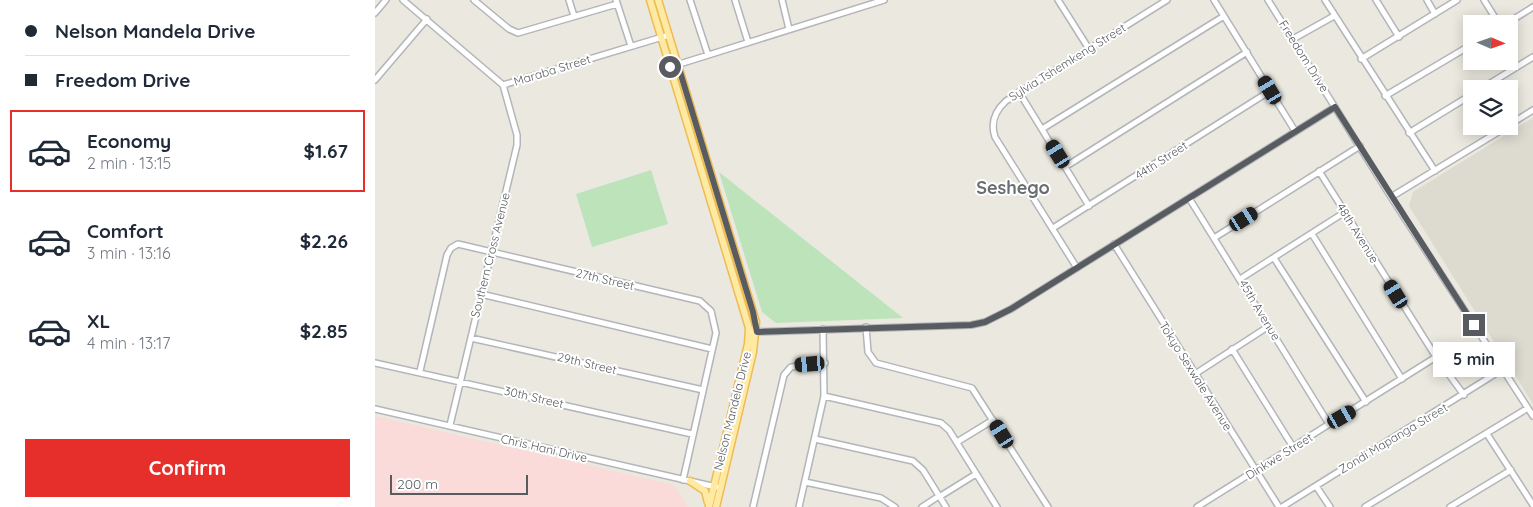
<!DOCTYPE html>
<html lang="en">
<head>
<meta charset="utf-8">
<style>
	body { margin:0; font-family:Quicksand,sans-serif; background:#f6f6f7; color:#1f2937; height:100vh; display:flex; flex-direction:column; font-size:19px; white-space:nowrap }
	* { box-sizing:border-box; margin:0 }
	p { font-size:16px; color:#747a83 }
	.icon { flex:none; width:28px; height:28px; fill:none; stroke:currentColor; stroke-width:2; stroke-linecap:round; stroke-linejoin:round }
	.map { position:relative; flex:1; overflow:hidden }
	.details { display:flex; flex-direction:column; background:#fff; width:375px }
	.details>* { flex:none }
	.top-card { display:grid; align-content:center; height:110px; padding:0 25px; background:#fff }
	.needle { width:32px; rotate:92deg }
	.tools { position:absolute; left:1088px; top:15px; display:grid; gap:10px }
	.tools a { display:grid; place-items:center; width:55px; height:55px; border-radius:0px; background:#fff; box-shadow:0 2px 12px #0003; font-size:25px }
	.scale { position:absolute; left:15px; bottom:12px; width:138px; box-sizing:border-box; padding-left:5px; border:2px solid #585c60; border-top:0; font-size:14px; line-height:18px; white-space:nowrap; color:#585c60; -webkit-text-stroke:4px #fff; paint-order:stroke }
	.end { position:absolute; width:22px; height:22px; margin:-11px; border:6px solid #585c60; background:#fff; box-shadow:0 0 0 2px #fff }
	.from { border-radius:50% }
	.bubble { position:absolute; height:35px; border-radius:0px; background:#fff; box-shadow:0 2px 12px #0003; font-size:16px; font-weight:700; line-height:35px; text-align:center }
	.car { position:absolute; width:15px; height:30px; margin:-15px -8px; border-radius:6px; box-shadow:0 0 4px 1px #0007; background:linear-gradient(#222 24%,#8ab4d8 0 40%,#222 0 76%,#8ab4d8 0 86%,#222 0) }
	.top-card b { display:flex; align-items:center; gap:18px; height:48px; font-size:19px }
	.top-card b+b { border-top:1px solid #e0e1e3 }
	.top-card i { width:12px; height:12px; background:#1f2937 }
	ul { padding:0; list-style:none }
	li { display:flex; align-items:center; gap:15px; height:82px; margin:0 10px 8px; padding:0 15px; border:2px solid transparent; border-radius:0px }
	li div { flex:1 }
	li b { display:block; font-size:19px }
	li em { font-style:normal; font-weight:700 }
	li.current { border-color:#e62f2b }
	li>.icon { width:45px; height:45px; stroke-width:1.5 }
	.cta { display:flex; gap:10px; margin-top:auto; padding:10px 25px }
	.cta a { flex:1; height:58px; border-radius:0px; background:#e62f2b; color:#fff; font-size:20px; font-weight:700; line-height:58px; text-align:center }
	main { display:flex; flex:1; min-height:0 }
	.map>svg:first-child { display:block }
</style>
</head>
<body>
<main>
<section class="details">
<div class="top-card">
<b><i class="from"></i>Nelson Mandela Drive</b>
<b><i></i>Freedom Drive</b>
</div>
<ul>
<li class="current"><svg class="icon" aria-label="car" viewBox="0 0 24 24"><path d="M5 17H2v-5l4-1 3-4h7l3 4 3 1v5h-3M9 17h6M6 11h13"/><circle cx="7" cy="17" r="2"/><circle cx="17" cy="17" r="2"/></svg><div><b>Economy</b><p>2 min · 13:15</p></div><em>$1.67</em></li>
<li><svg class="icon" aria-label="car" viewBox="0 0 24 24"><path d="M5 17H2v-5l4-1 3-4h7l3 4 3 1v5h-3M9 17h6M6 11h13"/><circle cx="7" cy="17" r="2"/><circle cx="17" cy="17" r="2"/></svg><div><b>Comfort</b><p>3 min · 13:16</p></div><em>$2.26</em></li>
<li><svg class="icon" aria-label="car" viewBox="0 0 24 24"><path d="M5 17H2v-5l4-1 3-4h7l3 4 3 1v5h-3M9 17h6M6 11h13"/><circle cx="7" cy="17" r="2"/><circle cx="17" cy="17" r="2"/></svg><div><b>XL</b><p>4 min · 13:17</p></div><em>$2.85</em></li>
</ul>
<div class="cta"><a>Confirm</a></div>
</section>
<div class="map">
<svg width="1158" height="507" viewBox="0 0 1158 507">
	<rect width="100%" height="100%" fill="#ebe8df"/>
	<path fill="#dddad0" d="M1158 118V404L1034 206 1038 192Z"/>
	<path fill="#fadbd9" d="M0 416 299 485 313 507H0Z"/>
	<path fill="#bde3bb" d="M276 170 293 224 217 247 201 194Z
		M344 172 528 318 401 323 387 312Z"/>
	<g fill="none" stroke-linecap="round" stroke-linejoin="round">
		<g stroke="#b2b6ba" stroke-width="8">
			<path id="minor" d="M28 0 128 85
				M99 0 134 29 143 33 242 4
				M194 0 199 16
				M241 0 256 46
				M315 0 333 55
				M360 0 373 42
				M407 0 414 29
				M683 0 714 49
				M839 0 920 131
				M893 0 1016 197 1158 416
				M950 0 1060 171
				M1001 0 1024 37
				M1052 0 1060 14
				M1109 0 1124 24
				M0 13 11 0
				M1131 24 1158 7
				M918 39 959 16
				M986 59 1082 0
				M295 67 509 0
				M0 80 52 19
				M128 85 294 35
				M1106 89 1158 57
				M644 92 714 206
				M1010 96 1096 45
				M1134 125 1158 110
				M667 129 849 16
				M1034 133 1096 95
				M690 167 872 52
				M944 171 1061 357 1089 395
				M1016 197 1133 126
				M814 198 954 424
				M678 228 895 91
				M937 234 1027 379
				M839 238 985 146
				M739 244 904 507
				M899 258 991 402
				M702 268 620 137C615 122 620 111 631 101L792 0
				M865 279 970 212
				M106 294 337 349
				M491 327 493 352 501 363 597 388 673 507
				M377 332 596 325 610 322 636 309 960 107
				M96 338 328 390
				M857 349 918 447
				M0 363 317 434
				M45 371 72 255 76 248 83 244 325 301 336 311 341 333 308 480
				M820 374 894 326
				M449 396 566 423 574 430 622 507
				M0 409 341 487
				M75 425 142 145V135L128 85
				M1112 434 1158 505
				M440 439 538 461 548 470 571 507
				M582 442 618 420
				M430 482 506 498 520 507
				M941 486 955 507
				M564 497 601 474
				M378 507 409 375 416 367 450 363
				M424 507 449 396 448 329
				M547 507 564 496
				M822 507 1061 357
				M907 507 1128 369
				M990 507 1153 408
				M1075 507 1136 470"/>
		</g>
		<g stroke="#efbb55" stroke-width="9">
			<path id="major" d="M275 0 374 328 373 344 334 507
				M283 0 381 322 378 352 341 507
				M315 481 330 491 333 503"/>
		</g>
		<use href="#minor" stroke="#fff" stroke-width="5"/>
		<use href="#major" stroke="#feeaa2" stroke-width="6"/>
	</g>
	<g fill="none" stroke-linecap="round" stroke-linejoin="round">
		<path stroke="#585c60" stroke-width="6" d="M295 67 303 65 378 312 382 332 596 325 610 322 636 309 960 107 1099 325"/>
	</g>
	<g text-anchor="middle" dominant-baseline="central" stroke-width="4" stroke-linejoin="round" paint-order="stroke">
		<g font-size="12" fill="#585c60" stroke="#fff">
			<text transform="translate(929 56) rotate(58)">Freedom Drive</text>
			<text transform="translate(692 62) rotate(-32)">Sylvia Tshemkeng Street</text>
			<text transform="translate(177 70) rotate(-17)">Maraba Street</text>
			<text transform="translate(786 160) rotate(-33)">44th Street</text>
			<text transform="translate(983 233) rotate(58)">48th Avenue</text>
			<text transform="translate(115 255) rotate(-76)">Southern Cross Avenue</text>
			<text transform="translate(230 279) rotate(13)">27th Street</text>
			<text transform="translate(885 310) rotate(59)">45th Avenue</text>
			<text transform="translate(212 363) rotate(13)">29th Street</text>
			<text transform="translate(821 376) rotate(58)">Tokyo Sexwale Avenue</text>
			<text transform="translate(159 397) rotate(13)">30th Street</text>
			<text transform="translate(357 411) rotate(-76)">Nelson Mandela Drive</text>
			<text transform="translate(1018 438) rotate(-31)">Zondi Mapanga Street</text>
			<text transform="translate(169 448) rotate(13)">Chris Hani Drive</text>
			<text transform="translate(904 456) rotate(-32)">Dinkwe Street</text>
		</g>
		<g font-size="18" font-weight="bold" fill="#696e72" stroke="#fff">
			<text x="638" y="187">Seshego</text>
		</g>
	</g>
</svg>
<div class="tools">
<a><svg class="needle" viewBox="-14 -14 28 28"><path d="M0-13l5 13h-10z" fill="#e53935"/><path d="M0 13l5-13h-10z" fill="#747a83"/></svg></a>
<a><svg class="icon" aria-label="layers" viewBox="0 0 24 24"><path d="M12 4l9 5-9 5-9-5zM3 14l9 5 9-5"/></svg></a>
</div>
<div class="scale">200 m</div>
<i class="end from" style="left:295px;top:67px"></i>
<i class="end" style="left:1099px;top:325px"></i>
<div class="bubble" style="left:1058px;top:342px;width:82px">5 min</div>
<i class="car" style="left:895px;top:90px;rotate:329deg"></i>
<i class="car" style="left:683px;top:154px;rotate:328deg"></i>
<i class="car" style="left:869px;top:219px;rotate:58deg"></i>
<i class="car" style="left:1021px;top:294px;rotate:328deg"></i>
<i class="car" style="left:435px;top:364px;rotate:265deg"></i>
<i class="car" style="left:967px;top:417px;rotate:60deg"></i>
<i class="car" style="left:627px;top:434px;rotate:328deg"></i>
</div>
</main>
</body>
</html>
